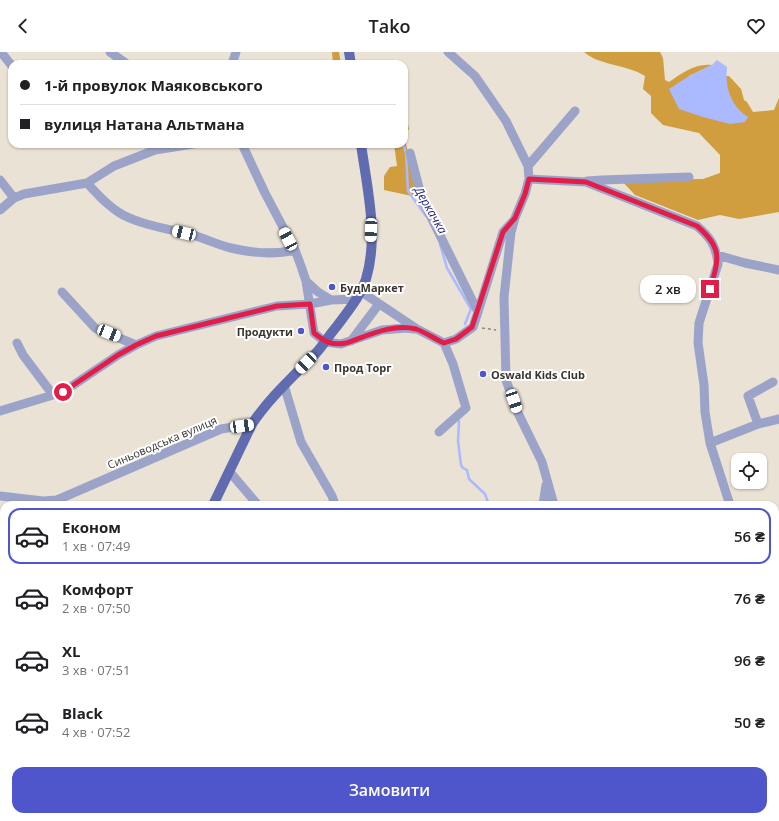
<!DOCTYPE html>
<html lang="uk">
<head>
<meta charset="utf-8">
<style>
	body { margin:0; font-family:"Open Sans",sans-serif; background:#f2f2f2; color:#202124; height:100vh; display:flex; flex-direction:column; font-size:15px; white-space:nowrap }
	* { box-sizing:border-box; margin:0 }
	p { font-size:13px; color:#757577 }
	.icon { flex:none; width:22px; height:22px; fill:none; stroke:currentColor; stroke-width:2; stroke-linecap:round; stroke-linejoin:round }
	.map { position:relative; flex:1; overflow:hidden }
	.sheet { position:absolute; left:0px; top:449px; width:779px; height:320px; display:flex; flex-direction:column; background:#fff; border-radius:12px 12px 0 0; box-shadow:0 1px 3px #0004 }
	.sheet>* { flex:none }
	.top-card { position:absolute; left:8px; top:8px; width:400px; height:88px; border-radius:12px; box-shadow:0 1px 3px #0004; display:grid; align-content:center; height:88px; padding:0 12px; background:#fff }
	.tools { position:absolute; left:731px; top:401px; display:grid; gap:8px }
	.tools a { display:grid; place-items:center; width:36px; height:36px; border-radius:8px; background:#fff; box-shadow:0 1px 3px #0004; font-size:20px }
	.end { position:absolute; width:18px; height:18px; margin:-9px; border:5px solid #e11d48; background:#fff; box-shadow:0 0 0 2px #fff }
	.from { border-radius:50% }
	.bubble { position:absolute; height:28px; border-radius:12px; background:#fff; box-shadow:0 1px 3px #0004; font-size:13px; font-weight:600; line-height:28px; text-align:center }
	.car { position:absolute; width:12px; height:24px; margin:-12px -6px; border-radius:5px; box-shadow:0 0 3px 1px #0007; background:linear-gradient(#fff 24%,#345 0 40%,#fff 0 76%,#345 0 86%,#fff 0) }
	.top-card b { display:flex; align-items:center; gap:14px; height:38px; font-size:15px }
	.top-card b+b { border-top:1px solid #e0e0e0 }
	.top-card i { width:10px; height:10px; background:#202124 }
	ul { padding:7px 0 0; list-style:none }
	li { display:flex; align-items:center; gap:12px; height:56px; margin:0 8px 6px; padding:0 4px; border:2px solid transparent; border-radius:12px }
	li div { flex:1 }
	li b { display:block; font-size:15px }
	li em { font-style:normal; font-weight:600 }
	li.current { border-color:#4f56cc }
	li>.icon { width:36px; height:36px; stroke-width:1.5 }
	.button { display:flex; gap:8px; margin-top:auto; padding:8px 12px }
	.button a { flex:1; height:46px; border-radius:12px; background:#4f56cc; color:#fff; font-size:16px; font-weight:600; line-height:46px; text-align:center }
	header { display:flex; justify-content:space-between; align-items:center; height:52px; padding:0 12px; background:#fff; font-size:18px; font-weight:600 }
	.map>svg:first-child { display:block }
</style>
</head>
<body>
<header><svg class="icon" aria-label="back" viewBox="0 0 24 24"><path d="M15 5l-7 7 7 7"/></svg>Tako<svg class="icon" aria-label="heart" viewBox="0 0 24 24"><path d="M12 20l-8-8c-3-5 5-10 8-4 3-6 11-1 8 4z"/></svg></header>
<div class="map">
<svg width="779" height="769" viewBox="0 0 779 769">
	<rect width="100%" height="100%" fill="#eae2d4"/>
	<path fill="#d3ad6d" d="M57 765H128L125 769H58Z"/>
	<path fill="#d09d3f" d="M332 0H339L341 12H333Z
		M584 0H660L663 6 665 28 669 30C682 21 696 11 712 13L689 24 738 59C732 49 725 36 726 24H729L741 37 744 48 747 50 753 60 774 58 779 46V160L739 167 720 163 698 168 635 143 621 128 703 127 720 121V103L699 81 663 73 651 61V44L643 37 645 24C626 12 600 14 584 0Z
		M404 56 409 77 404 84Z
		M404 85 421 146 384 138V124L390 115 397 114 394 92H404Z"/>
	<path fill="#abb9ff" d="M717 8 727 15C725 36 730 53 748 65L745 70 730 72 703 65 679 57 669 37 689 24 712 13Z"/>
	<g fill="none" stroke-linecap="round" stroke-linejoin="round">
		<path stroke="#abb9ff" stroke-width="2.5" d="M403 92 406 101 408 139 426 164
			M440 192 447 216 471 257 465 272
			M459 369 458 389 461 413 463 416 467 418 469 427 485 442 489 453
			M537 765 538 769"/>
		<path stroke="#8f8a81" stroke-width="1.5" stroke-dasharray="3 3" stroke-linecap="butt" d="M482 276 496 278"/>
		<path stroke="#9ba3c9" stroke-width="9" d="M1 0 12 14
			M110 0 127 12
			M448 0 475 24 506 69 528 114 529 127 525 142 515 166 511 180 504 245 506 328 517 359 542 410 554 453
			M232 12 236 0
			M242 92 265 141 295 198 301 214 306 229 314 281 325 290 341 292 382 278 406 276 414 277
			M528 114 575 59
			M529 127 586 130 697 174C711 186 716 194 718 212L699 271 698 291 704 333 705 360 710 391 730 453
			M0 128 14 146
			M587 129 602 128 689 125
			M87 131C98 143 109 155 123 163 145 174 170 177 193 183 206 187 218 193 231 196 252 201 274 203 295 198
			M0 158 14 146 24 142 87 131 114 114 155 98 193 92
			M717 203 745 211 779 218
			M306 229 318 240 331 248
			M360 239 417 277 444 291 456 287 473 275 478 260 422 147 410 101
			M62 240 95 276 136 293
			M478 260 503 180 514 168
			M351 289 379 252
			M17 291 23 303 53 343
			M284 333 301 390 332 444 335 453
			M0 359 63 340 118 303 136 293 156 284 277 254 310 252 331 248 357 247
			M758 372 748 344 773 330
			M439 380 466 356 453 312 444 291
			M710 391 758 372 779 367
			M229 419 258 453
			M0 444 43 449 57 448 221 377 252 372
			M543 453 546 433
			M0 584 4 591
			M775 613 779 615
			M0 697H4
			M775 742 779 758
			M56 765 57 769
			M413 765V769
			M657 765V769
			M139 769 142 765
			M334 769 348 765
			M517 769V765"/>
		<path stroke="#616cb0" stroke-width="10" d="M349 0 351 12
			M213 453 252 372C270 345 294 324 317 300 324 292 330 282 337 274 348 259 360 245 366 227 379 184 367 136 361 92
			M190 765 191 769"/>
	</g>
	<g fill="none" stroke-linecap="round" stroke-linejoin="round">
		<path stroke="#e11d48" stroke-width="5" d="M63 340 118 303 136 293 156 284 277 254 310 252 314 281C324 289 331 294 346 291 367 284 393 271 416 277 425 280 435 287 444 291L456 287 472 275 503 180 515 166 525 142 529 127 586 130 697 174C723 196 719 207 710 237"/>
	</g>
	<g fill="#4f56cc" stroke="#fff" stroke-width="1.5">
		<circle cx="332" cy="235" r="4"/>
		<circle cx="301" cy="279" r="4"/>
		<circle cx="326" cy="315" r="4"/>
		<circle cx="483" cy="322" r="4"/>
	</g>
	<g text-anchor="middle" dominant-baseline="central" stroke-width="4" stroke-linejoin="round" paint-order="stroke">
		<g font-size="11" font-weight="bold" fill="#383530" stroke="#fff" text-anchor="start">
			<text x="340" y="235">БудМаркет</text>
			<text x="293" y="279" text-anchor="end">Продукти</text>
			<text x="334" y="315">Прод Торг</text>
			<text x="491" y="322">Oswald Kids Club</text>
		</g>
		<g font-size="11" fill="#383530" stroke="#fff">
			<text transform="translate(162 390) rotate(-23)">Синьоводська вулиця</text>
		</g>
		<g font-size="12" font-style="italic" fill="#262283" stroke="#fff">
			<text transform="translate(431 158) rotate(60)">Деркачка</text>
		</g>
	</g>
</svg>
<div class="tools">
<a><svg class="icon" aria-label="locate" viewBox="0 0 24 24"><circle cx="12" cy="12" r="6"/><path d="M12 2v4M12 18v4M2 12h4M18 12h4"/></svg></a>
</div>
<i class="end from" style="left:63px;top:340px"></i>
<i class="end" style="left:710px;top:237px"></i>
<div class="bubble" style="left:640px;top:223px;width:56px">2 хв</div>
<i class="car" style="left:371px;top:178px;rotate:182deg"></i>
<i class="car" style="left:184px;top:181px;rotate:284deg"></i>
<i class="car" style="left:288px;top:187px;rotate:332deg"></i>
<i class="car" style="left:109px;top:281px;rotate:112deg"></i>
<i class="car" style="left:306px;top:311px;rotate:225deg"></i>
<i class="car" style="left:514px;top:349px;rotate:161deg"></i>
<i class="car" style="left:242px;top:374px;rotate:82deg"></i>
<div class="top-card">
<b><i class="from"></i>1-й провулок Маяковського</b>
<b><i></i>вулиця Натана Альтмана</b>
</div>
<section class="sheet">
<ul>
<li class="current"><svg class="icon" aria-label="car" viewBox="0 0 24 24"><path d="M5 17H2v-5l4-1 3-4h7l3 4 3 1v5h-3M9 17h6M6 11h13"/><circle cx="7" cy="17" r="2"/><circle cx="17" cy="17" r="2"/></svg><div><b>Економ</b><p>1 хв · 07:49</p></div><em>56 ₴</em></li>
<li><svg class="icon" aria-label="car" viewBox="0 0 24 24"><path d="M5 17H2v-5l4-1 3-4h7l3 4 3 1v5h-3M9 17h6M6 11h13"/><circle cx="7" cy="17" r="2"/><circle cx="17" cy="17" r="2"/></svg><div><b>Комфорт</b><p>2 хв · 07:50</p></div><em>76 ₴</em></li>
<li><svg class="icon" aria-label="car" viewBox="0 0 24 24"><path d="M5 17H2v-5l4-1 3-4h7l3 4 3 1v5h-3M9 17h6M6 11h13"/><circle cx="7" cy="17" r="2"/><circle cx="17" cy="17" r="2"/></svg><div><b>XL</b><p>3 хв · 07:51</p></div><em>96 ₴</em></li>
<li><svg class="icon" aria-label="car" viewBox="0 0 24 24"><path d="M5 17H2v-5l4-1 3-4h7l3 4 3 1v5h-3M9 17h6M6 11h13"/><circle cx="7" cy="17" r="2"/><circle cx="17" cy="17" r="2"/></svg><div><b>Black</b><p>4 хв · 07:52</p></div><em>50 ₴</em></li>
</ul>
<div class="button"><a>Замовити</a></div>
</section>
</div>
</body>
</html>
